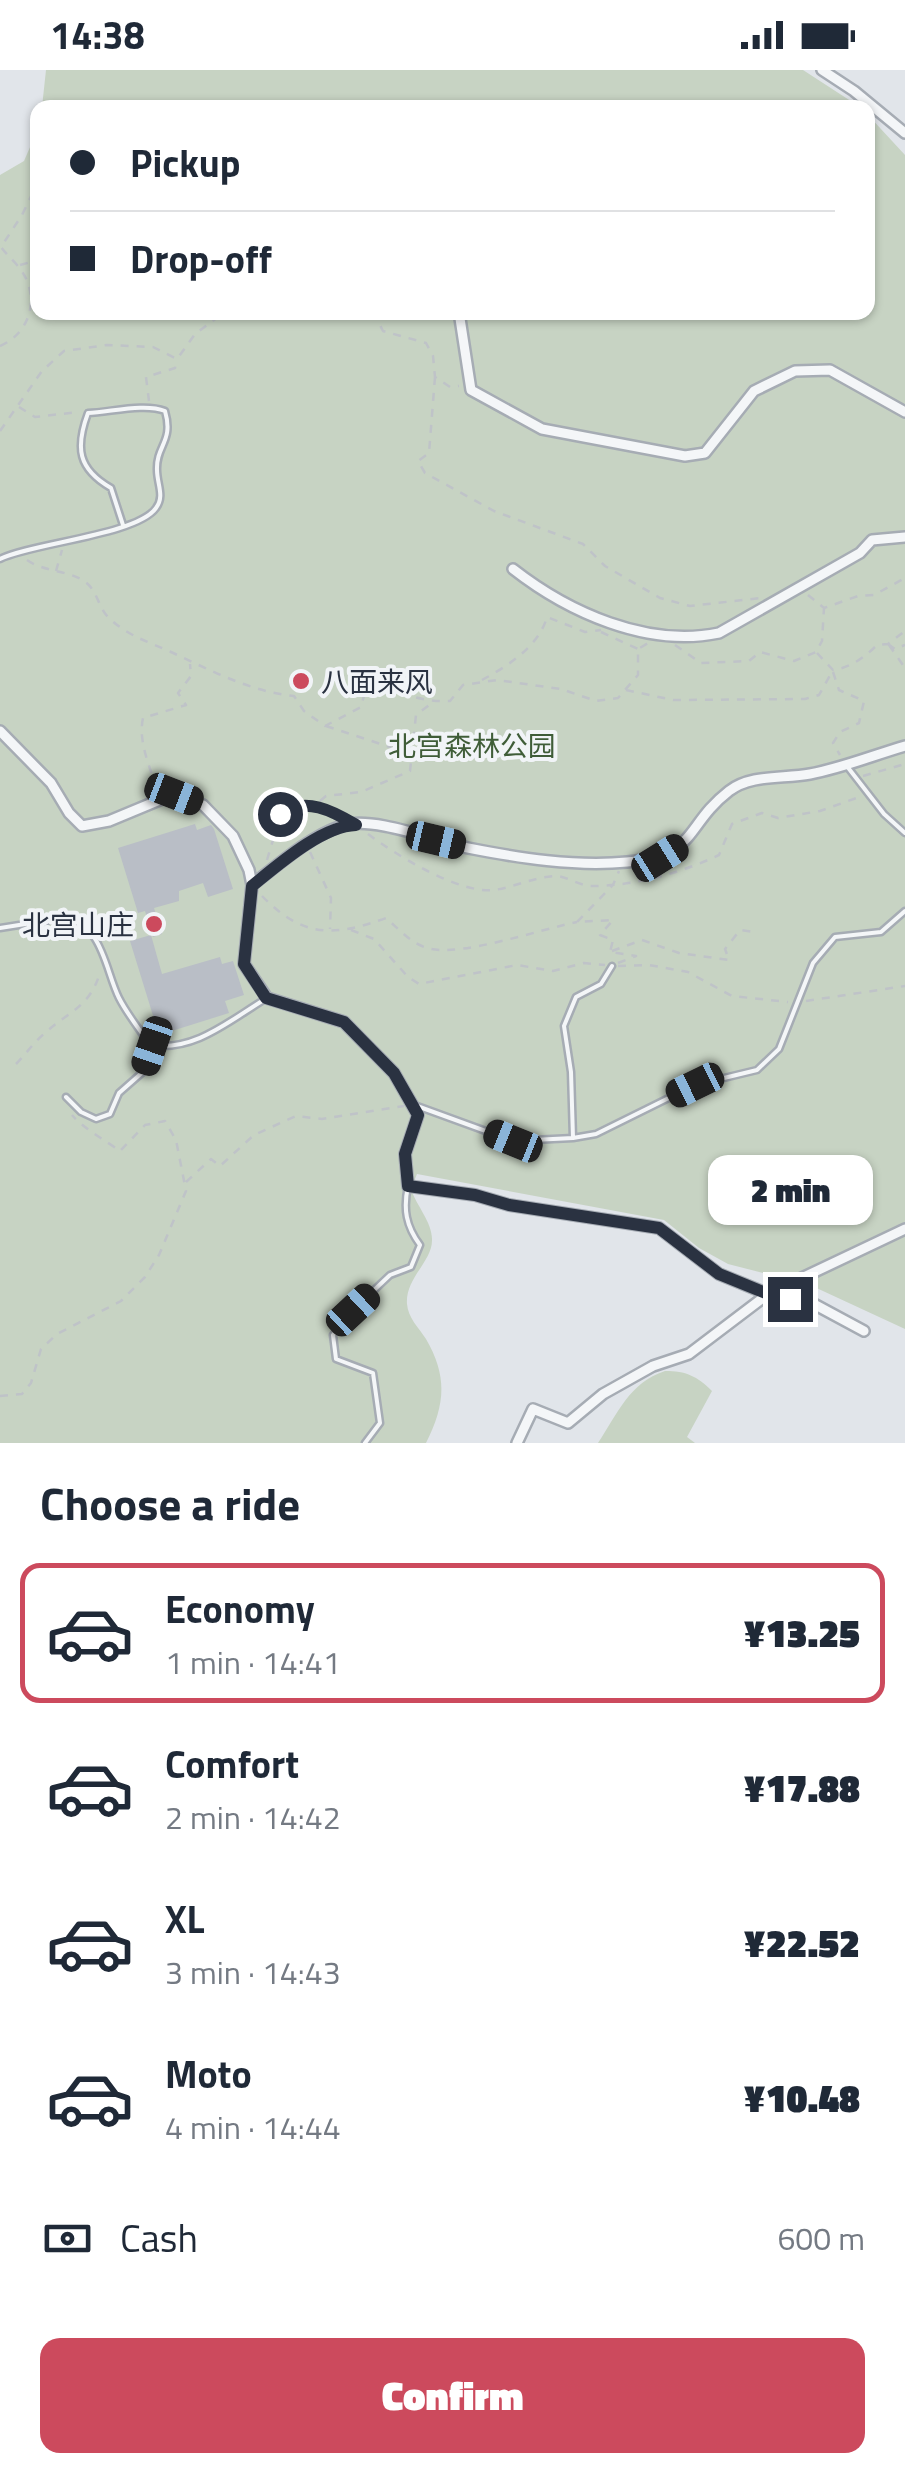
<!DOCTYPE html>
<html lang="en">
<head>
<meta charset="utf-8">
<style>
	body { margin:0; font-family:"Titillium Web","Noto Sans SC",sans-serif; background:#f2f2f3; color:#1f2937; height:100vh; display:flex; flex-direction:column; font-size:38px; white-space:nowrap }
	* { box-sizing:border-box; margin:0 }
	p { font-size:32px; color:#747a83 }
	.icon { flex:none; width:55px; height:55px; fill:none; stroke:currentColor; stroke-width:2; stroke-linecap:round; stroke-linejoin:round }
	.map { position:relative; height:1373px; overflow:hidden }
	.side { display:flex; flex-direction:column; background:#fff; flex:1 }
	.side>* { flex:none }
	.hud { position:absolute; left:30px; top:30px; width:845px; height:220px; border-radius:20px; box-shadow:0 2px 8px #0004; display:grid; align-content:center; height:220px; padding:0 40px; background:#fff }
	.end { position:absolute; width:45px; height:45px; margin:-22px; border:12px solid #2a3241; background:#fff; box-shadow:0 0 0 5px #fff }
	.from { border-radius:50% }
	.bubble { position:absolute; height:70px; border-radius:20px; background:#fff; box-shadow:0 2px 8px #0004; font-size:32px; font-weight:800; line-height:70px; text-align:center }
	.car { position:absolute; width:30px; height:60px; margin:-30px -15px; border-radius:12px; box-shadow:0 0 8px 2px #0007; background:linear-gradient(#222 24%,#8ab4d8 0 40%,#222 0 76%,#8ab4d8 0 86%,#222 0) }
	.hud b { display:flex; align-items:center; gap:35px; height:95px; font-size:38px }
	.hud b+b { border-top:2px solid #e0e1e3 }
	.hud i { width:25px; height:25px; background:#1f2937 }
	ul { padding:0; list-style:none }
	li { display:flex; align-items:center; gap:30px; height:140px; margin:0 20px 15px; padding:0 20px; border:5px solid transparent; border-radius:20px }
	li div { flex:1 }
	li b { display:block; font-size:38px }
	li em { font-style:normal; font-weight:800 }
	li.current { border-color:#cc4a5d }
	li>.icon { width:90px; height:90px; stroke-width:1.5 }
	h2 { padding:0 40px; font-size:45px; line-height:120px }
	.pay { display:flex; align-items:center; gap:25px; height:110px; padding:0 40px; font-size:38px }
	.pay p { margin-inline-start:auto }
	.primary-button { display:flex; gap:20px; margin-top:auto; padding:20px 40px }
	.primary-button a { flex:1; height:115px; border-radius:20px; background:#cc4a5d; color:#fff; font-size:40px; font-weight:800; line-height:115px; text-align:center }
	.status { display:flex; justify-content:space-between; align-items:center; height:70px; padding:0 50px; background:#fff; direction:ltr }
	.status svg { height:28px; fill:currentColor }
	.map>svg:first-child { display:block }
</style>
</head>
<body>
<div class="status"><b>14:38</b><svg viewBox="0 0 49 12"><path d="M0 12V9h3v3zM5 12V6h3v6zM10 12V3h3v9zM15 12V0h3v12zM26 1h20v11H26zM47 4h2v5h-2z"/></svg></div>
<div class="map">
<svg width="905" height="1373" viewBox="0 0 905 1373">
	<rect width="100%" height="100%" fill="#e1e5ea"/>
	<path fill="#c7d3c3" d="M46 0H803L860 37H42Z
		M868 45 905 85V1259L810 1215 728 1194 699 1178 664 1150 417 1104 411 1119C416 1135 432 1152 432 1169 433 1191 405 1208 407 1234 408 1248 419 1258 426 1269 448 1307 445 1335 426 1373H0V105L24 91 37 61 38 242H868Z
		M665 1301C686 1301 697 1306 712 1321L687 1367 695 1373H598C618 1343 629 1313 665 1301Z"/>
	<path fill="#b9bec6" d="M195 754 197 760 211 755 214 759 233 819 208 827 203 813 179 821V831L154 838 162 864 153 867 145 841 138 843 118 778Z
		M151 865 162 904 220 887 222 894 233 891 244 925 225 931 229 943 159 965 130 871Z"/>
	<g fill="none" stroke-linecap="round" stroke-linejoin="round">
		<g stroke="#a6acb4" stroke-width="9">
			<path id="lane" d="M0 489C32 473 137 465 156 438 165 426 157 414 157 400 156 375 174 372 165 341 145 333 111 342 88 343 75 378 78 399 111 418L123 455
				M846 695 884 744 905 763
				M281 744C302 726 331 740 352 752
				M0 858 63 848C103 853 105 900 119 928 127 944 140 960 150 975 195 982 230 950 267 928
				M66 1027 81 1042 96 1049 110 1044 119 1023 144 1001 153 975
				M417 1036 513 1071 573 1068 596 1064 695 1015 757 1000 779 979 813 893 835 867 881 862 905 841
				M573 1068 571 1002 564 956 576 927 601 914 612 896
				M365 1373 380 1353 373 1303 336 1289 333 1265 353 1240 390 1205 411 1197 420 1175C406 1156 403 1139 408 1116"/>
		</g>
		<g stroke="#a6acb4" stroke-width="14">
			<path id="street" d="M822 0 854 21 905 63
				M459 242 471 320 542 359 685 386 705 383 754 321 795 301 830 300 905 342
				M513 499C568 542 647 578 719 563L860 483 872 470 905 467
				M0 661 51 713 69 743 82 756 109 751 174 724 203 735 233 766 249 800 252 815 244 894 267 928 344 952 394 1003 418 1045 405 1084 408 1116 475 1125 509 1135 659 1158 719 1204 768 1224 812 1233 864 1261
				M252 815C278 795 309 767 341 756 372 745 435 771 468 778 519 788 575 797 627 792 698 786 684 756 729 721 751 704 783 709 810 704 842 698 874 685 905 676
				M517 1373 533 1339 568 1353 603 1324 653 1296 689 1284 768 1224 905 1159"/>
		</g>
		<path stroke="#bfc3c8" stroke-width="2.5" stroke-dasharray="8 8" stroke-linecap="butt" d="M20 195 38 190
			M31 229 38 212
			M373 242 383 261 426 273 433 286 435 307 450 317 459 316
			M0 276C33 262 41 222 17 195 11 188 6 184 1 177L22 145 38 112
			M435 307 429 383 418 391 425 403 494 441 583 474 605 496 660 528 690 536 761 528
			M149 331 146 307 175 298 176 291
			M19 337 35 347 78 342
			M0 361 42 301 64 281 107 275 153 277 177 289 195 264 225 242
			M27 490C44 502 67 500 84 511 98 520 98 539 110 549 130 567 147 571 171 582 210 600 251 622 294 626L304 641 325 656 361 637 366 618C395 619 421 633 450 631L463 615 497 610 561 619 596 631 618 628 638 605V579L650 572
			M56 501 62 480
			M808 525 824 538 858 526 874 525 905 508
			M601 562 638 579
			M888 574 895 579 905 575
			M675 575 701 593 749 591 760 582 794 591 816 582 822 571 824 538
			M889 575 905 598
			M817 583 833 600C850 598 865 587 877 575L888 574 905 561
			M833 602 839 620 864 631 859 653 840 662 833 673 840 685
			M482 610C508 596 539 576 547 547L585 562 601 560
			M626 620 673 630 805 629 819 625 833 600
			M326 656 390 677 411 691
			M863 706 905 694
			M157 718C149 696 138 670 143 648L186 635 178 623 191 606 190 594
			M320 731 326 726 361 722 410 701 416 645 432 633
			M368 764C396 785 459 824 494 820 515 817 534 807 555 806 567 806 579 816 592 816 634 816 681 803 719 785L732 754 762 743 778 748 820 741 862 726
			M310 782 331 828 330 859
			M267 790 279 750
			M262 826C303 868 333 867 386 848 400 860 412 875 431 879 463 886 542 859 577 852
			M351 860 374 869 408 907 419 914 517 895 553 901 584 893 605 895
			M612 881 642 870 679 883 729 890 725 879 740 860 754 862
			M618 893 636 886 610 882 613 870 600 865 613 850 577 852 613 815 619 801
			M618 896 649 895 688 902 732 926 788 932
			M806 931 905 916
			M16 994C26 984 34 972 45 963 69 941 89 938 100 903
			M186 1112 211 1089 220 1096 254 1065 296 1046 322 1049 404 1036
			M0 1326 22 1324 31 1313 41 1279 57 1264 121 1231 145 1207 159 1185 186 1121 176 1070 165 1051 145 1055 120 1081C106 1071 83 1058 72 1045"/>
		<use href="#lane" stroke="#f4f6f8" stroke-width="4"/>
		<use href="#street" stroke="#f4f6f8" stroke-width="9"/>
	</g>
	<g fill="none" stroke-linecap="round" stroke-linejoin="round">
		<path stroke="#2a3241" stroke-width="12" d="M280 744C305 726 333 741 356 755 322 756 278 795 252 816L244 894 266 928 344 952 394 1003 418 1045 405 1084 408 1116 475 1125 509 1135 659 1158 719 1204 768 1224 790 1229"/>
	</g>
	<g fill="#cc4a5d" stroke="#f1f4f7" stroke-width="4">
		<circle cx="301" cy="611" r="10"/>
		<circle cx="154" cy="854" r="10"/>
	</g>
	<g text-anchor="middle" dominant-baseline="central" stroke-width="8" stroke-linejoin="round" paint-order="stroke">
		<g font-size="28" fill="#2a3241" stroke="#f1f4f7" text-anchor="start">
			<text x="321" y="611">八面来风</text>
			<text x="134" y="854" text-anchor="end">北宫山庄</text>
		</g>
		<g font-size="28" fill="#3f5d38" stroke="#f1f4f7">
			<text x="472" y="675">北宫森林公园</text>
		</g>
	</g>
</svg>
<i class="end from" style="left:280px;top:744px"></i>
<i class="end" style="left:790px;top:1229px"></i>
<div class="bubble" style="left:708px;top:1085px;width:165px">2 min</div>
<i class="car" style="left:174px;top:724px;rotate:111deg"></i>
<i class="car" style="left:436px;top:770px;rotate:103deg"></i>
<i class="car" style="left:660px;top:788px;rotate:58deg"></i>
<i class="car" style="left:152px;top:976px;rotate:199deg"></i>
<i class="car" style="left:695px;top:1015px;rotate:244deg"></i>
<i class="car" style="left:513px;top:1071px;rotate:292deg"></i>
<i class="car" style="left:353px;top:1240px;rotate:47deg"></i>
<div class="hud">
<b><i class="from"></i>Pickup</b>
<b><i></i>Drop-off</b>
</div>
</div>
<section class="side">
<h2>Choose a ride</h2>
<ul>
<li class="current"><svg class="icon" aria-label="car" viewBox="0 0 24 24"><path d="M5 17H2v-5l4-1 3-4h7l3 4 3 1v5h-3M9 17h6M6 11h13"/><circle cx="7" cy="17" r="2"/><circle cx="17" cy="17" r="2"/></svg><div><b>Economy</b><p>1 min · 14:41</p></div><em>¥13.25</em></li>
<li><svg class="icon" aria-label="car" viewBox="0 0 24 24"><path d="M5 17H2v-5l4-1 3-4h7l3 4 3 1v5h-3M9 17h6M6 11h13"/><circle cx="7" cy="17" r="2"/><circle cx="17" cy="17" r="2"/></svg><div><b>Comfort</b><p>2 min · 14:42</p></div><em>¥17.88</em></li>
<li><svg class="icon" aria-label="car" viewBox="0 0 24 24"><path d="M5 17H2v-5l4-1 3-4h7l3 4 3 1v5h-3M9 17h6M6 11h13"/><circle cx="7" cy="17" r="2"/><circle cx="17" cy="17" r="2"/></svg><div><b>XL</b><p>3 min · 14:43</p></div><em>¥22.52</em></li>
<li><svg class="icon" aria-label="car" viewBox="0 0 24 24"><path d="M5 17H2v-5l4-1 3-4h7l3 4 3 1v5h-3M9 17h6M6 11h13"/><circle cx="7" cy="17" r="2"/><circle cx="17" cy="17" r="2"/></svg><div><b>Moto</b><p>4 min · 14:44</p></div><em>¥10.48</em></li>
</ul>
<div class="pay"><svg class="icon" aria-label="cash" viewBox="0 0 24 24"><path d="M3 7h18v10H3z"/><circle cx="12" cy="12" r="2"/></svg>Cash<p>600 m</p></div>
<div class="primary-button"><a>Confirm</a></div>
</section>
</body>
</html>
